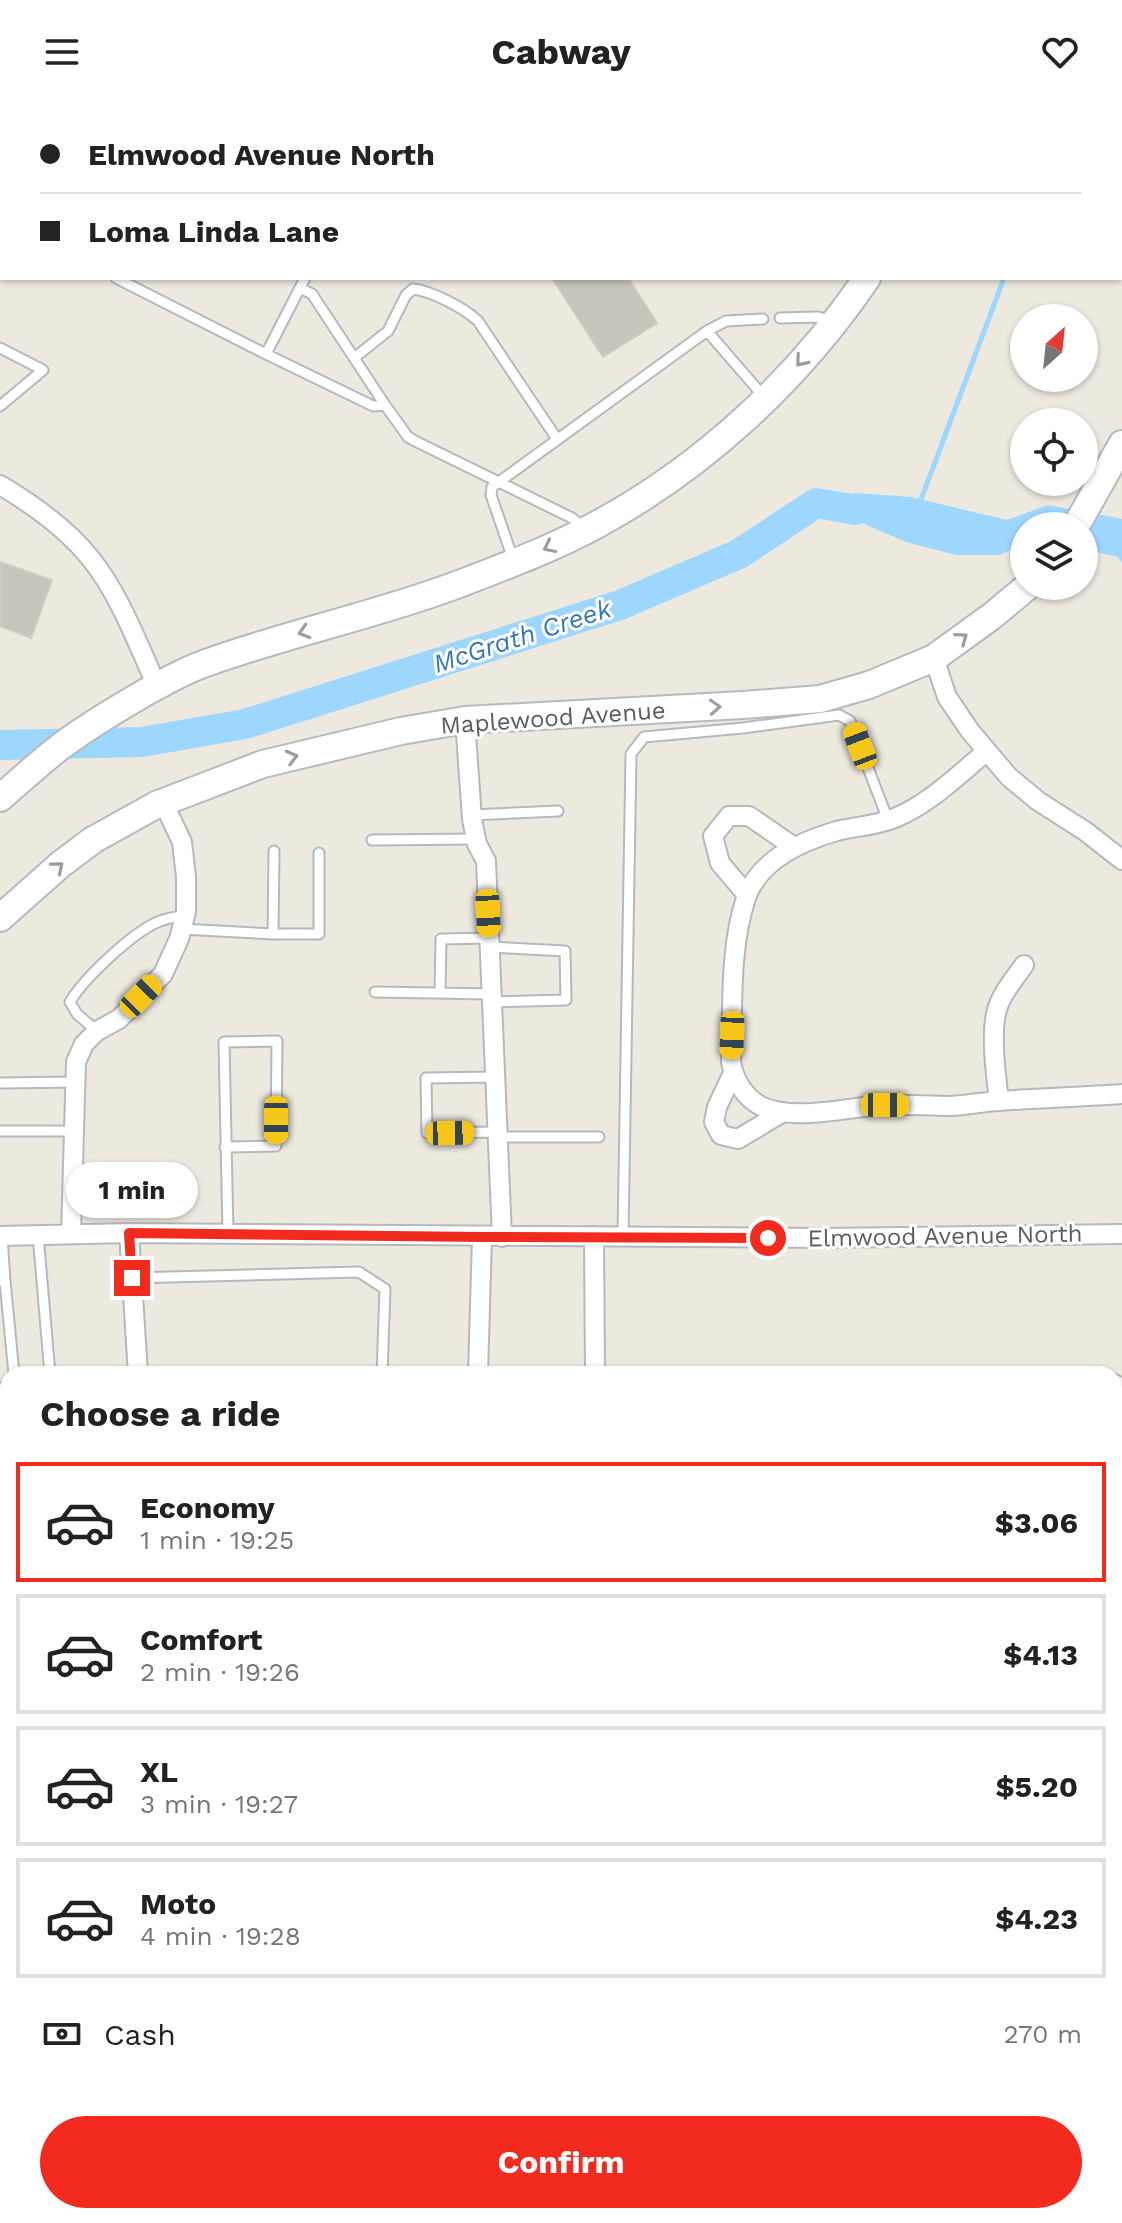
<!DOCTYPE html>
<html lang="en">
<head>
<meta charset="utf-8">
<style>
	body { margin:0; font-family:"Work Sans",sans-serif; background:#f6f6f6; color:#222; height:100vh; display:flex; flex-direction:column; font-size:30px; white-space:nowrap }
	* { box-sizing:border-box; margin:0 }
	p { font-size:26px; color:#767676 }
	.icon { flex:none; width:44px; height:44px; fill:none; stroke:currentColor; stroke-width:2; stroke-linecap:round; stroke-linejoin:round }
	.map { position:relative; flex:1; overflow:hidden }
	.side { position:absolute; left:0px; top:1262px; width:1122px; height:858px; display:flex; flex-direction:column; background:#fff; border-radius:24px 24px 0 0; box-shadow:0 2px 6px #0004 }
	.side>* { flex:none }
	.guide { position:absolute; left:0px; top:0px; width:1122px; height:176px; box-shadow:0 2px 6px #0004; display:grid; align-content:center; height:176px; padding:0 40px; background:#fff }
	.needle { width:52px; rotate:27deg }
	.controls { position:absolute; left:1010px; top:200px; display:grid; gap:16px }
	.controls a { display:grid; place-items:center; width:88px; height:88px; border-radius:50%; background:#fff; box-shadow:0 2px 6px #0004; font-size:40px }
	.end { position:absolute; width:36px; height:36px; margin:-18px; border:10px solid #f32a1e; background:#fff; box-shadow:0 0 0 4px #fff }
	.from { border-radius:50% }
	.bubble { position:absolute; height:56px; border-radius:28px; background:#fff; box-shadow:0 2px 6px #0004; font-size:26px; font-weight:700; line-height:56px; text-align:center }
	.car { position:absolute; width:24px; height:48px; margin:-24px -12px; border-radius:10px; box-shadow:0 0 6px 2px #0007; background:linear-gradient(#f5c518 24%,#345 0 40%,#f5c518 0 76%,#345 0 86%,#f5c518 0) }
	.guide b { display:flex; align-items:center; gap:28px; height:76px; font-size:30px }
	.guide b+b { border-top:2px solid #e0e0e0 }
	.guide i { width:20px; height:20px; background:#222 }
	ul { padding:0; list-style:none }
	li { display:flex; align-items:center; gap:24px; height:120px; margin:0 16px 12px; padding:0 24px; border:4px solid #e0e0e0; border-radius:0px }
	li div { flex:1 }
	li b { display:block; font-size:30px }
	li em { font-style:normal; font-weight:700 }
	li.active { border-color:#f32a1e }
	li>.icon { width:72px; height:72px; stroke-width:1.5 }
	h2 { padding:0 40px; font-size:36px; line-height:96px }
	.pay { display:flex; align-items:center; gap:20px; height:88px; padding:0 40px; font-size:30px }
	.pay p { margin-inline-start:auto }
	.action { display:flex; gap:16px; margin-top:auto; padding:16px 40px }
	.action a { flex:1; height:92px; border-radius:48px; background:#f32a1e; color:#fff; font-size:32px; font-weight:700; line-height:92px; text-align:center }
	header { display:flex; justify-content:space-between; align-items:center; height:104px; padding:0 40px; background:#fff; font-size:36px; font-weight:700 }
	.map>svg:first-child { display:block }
</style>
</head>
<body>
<header><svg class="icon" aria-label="menu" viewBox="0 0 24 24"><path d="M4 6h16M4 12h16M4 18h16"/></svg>Cabway<svg class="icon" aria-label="heart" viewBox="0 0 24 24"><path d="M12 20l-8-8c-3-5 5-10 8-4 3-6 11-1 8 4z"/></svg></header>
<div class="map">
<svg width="1122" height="2119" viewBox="0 0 1122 2119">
	<rect width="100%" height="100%" fill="#ede9df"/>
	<path fill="#9dd6ff" d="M856 389 911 393 1007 416 1048 401 1122 415V459L1118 453 1084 445V422H1024V439L1000 451H956L906 438 816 399Z"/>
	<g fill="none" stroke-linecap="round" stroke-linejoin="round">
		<path stroke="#9dd6ff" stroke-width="5" d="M919 401 1004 174"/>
		<path stroke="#9dd6ff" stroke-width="30" d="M0 641 142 638 245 620 620 501 739 450 816 399 856 406"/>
	</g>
	<path fill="#c8c4bc" stroke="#d2cbbd" stroke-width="2" d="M552 174H628L657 219 603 253Z
		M0 458 52 476 31 534 0 522Z"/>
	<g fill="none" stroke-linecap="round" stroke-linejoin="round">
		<g stroke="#b5b8bd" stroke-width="13">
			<path id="lane" d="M577 0 581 2
				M737 0 741 2
				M819 0 820 2
				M880 0 881 2
				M179 2 180 0
				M391 2 392 0
				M504 2 505 0
				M765 2 767 0
				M116 174 266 250
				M305 174 266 250 373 302 385 301 408 333 415 337 572 414 583 423
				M300 184 312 190 385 301
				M780 214 818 213 831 217
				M707 227 726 217 763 215
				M0 244 43 266 0 302
				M354 254 388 227 406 191 413 185C432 187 464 204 478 217L557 335
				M513 455 491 391 492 383 707 227 765 294
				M472 711 558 707
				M372 736 476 735
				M182 825 273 830H319V749
				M273 830 274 747
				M490 843 565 847 566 896 493 898
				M375 888 491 890
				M440 889 441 835 490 834
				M97 927 77 910 70 898C84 874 134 827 160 817 168 814 177 813 185 811
				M495 973 426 974 427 1029 497 1028
				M0 979 76 978
				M0 1027H74
				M497 1033H599
				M225 1043 276 1042 277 937 224 938 228 1130
				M38 1131 50 1270
				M623 1132 631 650 644 633 743 624 839 611 850 617 888 716
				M132 1174 359 1168 385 1185 382 1270
				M0 1177H5L2 1132
				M5 1177 14 1270
				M0 1284 8 1283
				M0 1567 8 1572
				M0 1696 8 1681
				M0 1779 8 1783
				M427 2112 507 2119
				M851 2112V2119
				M369 2119 372 2112
				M625 2119 626 2112
				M663 2119 667 2112
				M906 2119V2112"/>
		</g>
		<g stroke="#b5b8bd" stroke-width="22">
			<path id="street" d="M1117 0 1122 2
				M0 381C32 400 68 426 91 455 120 491 138 541 157 582
				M934 554 947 593 970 627 1009 673 1038 697 1085 727 1122 756
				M465 616 472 715 477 740 486 757 502 1133
				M986 648C958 671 930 699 897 713 877 722 857 722 837 727 802 737 759 756 746 794 729 845 733 904 731 958 734 976 745 994 761 1002 794 1018 848 1003 883 1001 905 1000 928 1002 951 1002 967 1001 983 998 999 997 1040 994 1081 993 1122 990
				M747 791 720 759 713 732 729 712H749L794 743
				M733 969 717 1003 714 1018 721 1031 738 1035 783 1008
				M999 997C996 971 989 923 999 900 1004 886 1016 873 1024 861
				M129 1129 138 1270
				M71 1130 76 958 84 940 97 927 119 915 163 870 179 835 186 808V773L182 738 163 698
				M0 1132 129 1129 825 1134 1122 1130
				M594 1132 595 1270
				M478 1270 482 1133
				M1114 1280 1122 1284
				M1114 1496H1122
				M1114 1732H1122
				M1114 1789 1122 1767
				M1114 1948H1122
				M1097 2112 1100 2119
				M309 2119 312 2112"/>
		</g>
		<g stroke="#b5bac0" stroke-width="30">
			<path id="secondary" d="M963 2 964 0
				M1076 422 1122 340
				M0 694C20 677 39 659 60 643 87 622 117 605 146 588 165 578 185 566 206 559 289 529 377 511 459 480 506 462 554 444 598 420 705 362 799 274 867 174
				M0 814 61 760 93 736 156 701 263 660 401 627 465 616 743 601 820 595 869 581 934 554 992 512 1028 482"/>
		</g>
		<g stroke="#fac54b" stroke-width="32">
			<path id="primary" d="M0 2092 8 2096
				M39 2112 53 2119"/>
		</g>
		<use href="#lane" stroke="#fff" stroke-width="9"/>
		<use href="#street" stroke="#fff" stroke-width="18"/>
		<use href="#secondary" stroke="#fff" stroke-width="26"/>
		<use href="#primary" stroke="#ffeea2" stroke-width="28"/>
	</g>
	<defs><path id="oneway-chevron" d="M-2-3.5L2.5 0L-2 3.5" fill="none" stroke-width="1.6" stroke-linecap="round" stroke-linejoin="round" transform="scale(2)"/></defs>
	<g stroke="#9b9ea1">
		<use href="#oneway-chevron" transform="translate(801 257) rotate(130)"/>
		<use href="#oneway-chevron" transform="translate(549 443) rotate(154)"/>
		<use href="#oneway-chevron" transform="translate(304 528) rotate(163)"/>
		<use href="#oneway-chevron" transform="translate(962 534) rotate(-36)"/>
		<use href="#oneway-chevron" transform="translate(715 603) rotate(-3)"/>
		<use href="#oneway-chevron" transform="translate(292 653) rotate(-14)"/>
		<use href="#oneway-chevron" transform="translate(58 763) rotate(-40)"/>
	</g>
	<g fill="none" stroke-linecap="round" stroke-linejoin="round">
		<path stroke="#f32a1e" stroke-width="10" d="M132 1174 129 1129 482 1133 768 1134"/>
	</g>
	<g text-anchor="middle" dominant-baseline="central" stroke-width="6" stroke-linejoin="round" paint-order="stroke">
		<g font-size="24" fill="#585d62" stroke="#fff">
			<text transform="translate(553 614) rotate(-4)">Maplewood Avenue</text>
			<text transform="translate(945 1132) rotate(-1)">Elmwood Avenue North</text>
		</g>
		<g font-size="26" font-style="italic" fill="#3577b7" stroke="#fff">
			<text transform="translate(522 532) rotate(-18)">McGrath Creek</text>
		</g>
	</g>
</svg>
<div class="controls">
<a><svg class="needle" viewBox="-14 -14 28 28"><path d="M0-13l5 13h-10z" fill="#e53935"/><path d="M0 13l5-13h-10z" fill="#767676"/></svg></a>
<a><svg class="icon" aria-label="locate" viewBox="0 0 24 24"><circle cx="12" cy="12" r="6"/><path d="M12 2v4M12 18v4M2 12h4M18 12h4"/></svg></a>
<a><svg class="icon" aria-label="layers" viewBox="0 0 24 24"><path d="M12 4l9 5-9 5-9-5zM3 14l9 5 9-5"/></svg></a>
</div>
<i class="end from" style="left:768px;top:1134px"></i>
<i class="end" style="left:132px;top:1174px"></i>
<div class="bubble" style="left:66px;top:1058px;width:132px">1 min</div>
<i class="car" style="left:860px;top:642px;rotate:339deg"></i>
<i class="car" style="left:488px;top:809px;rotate:177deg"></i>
<i class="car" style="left:141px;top:892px;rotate:44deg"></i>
<i class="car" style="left:732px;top:931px;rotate:182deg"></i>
<i class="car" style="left:885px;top:1001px;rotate:90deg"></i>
<i class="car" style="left:276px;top:1016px;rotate:180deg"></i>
<i class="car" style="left:450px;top:1029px;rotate:89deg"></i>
<div class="guide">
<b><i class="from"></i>Elmwood Avenue North</b>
<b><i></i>Loma Linda Lane</b>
</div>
<section class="side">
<h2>Choose a ride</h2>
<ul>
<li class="active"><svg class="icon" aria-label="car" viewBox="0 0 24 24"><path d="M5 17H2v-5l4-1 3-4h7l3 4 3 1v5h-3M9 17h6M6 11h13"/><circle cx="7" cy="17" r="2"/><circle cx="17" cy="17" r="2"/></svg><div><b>Economy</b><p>1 min · 19:25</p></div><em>$3.06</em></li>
<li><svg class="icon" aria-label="car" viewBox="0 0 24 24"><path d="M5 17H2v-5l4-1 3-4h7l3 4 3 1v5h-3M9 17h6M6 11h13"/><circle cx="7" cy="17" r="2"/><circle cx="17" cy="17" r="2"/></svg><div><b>Comfort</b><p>2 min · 19:26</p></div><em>$4.13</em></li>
<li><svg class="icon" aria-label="car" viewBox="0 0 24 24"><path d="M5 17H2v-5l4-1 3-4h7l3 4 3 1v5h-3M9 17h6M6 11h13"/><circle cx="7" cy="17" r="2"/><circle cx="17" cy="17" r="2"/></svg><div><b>XL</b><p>3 min · 19:27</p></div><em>$5.20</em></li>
<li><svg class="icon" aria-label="car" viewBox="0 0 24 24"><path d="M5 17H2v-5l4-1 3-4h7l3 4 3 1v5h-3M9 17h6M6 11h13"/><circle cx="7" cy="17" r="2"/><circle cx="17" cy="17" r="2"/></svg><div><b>Moto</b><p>4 min · 19:28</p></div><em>$4.23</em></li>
</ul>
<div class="pay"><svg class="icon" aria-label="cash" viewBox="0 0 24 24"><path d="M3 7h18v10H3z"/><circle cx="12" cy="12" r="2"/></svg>Cash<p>270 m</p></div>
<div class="action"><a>Confirm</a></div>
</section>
</div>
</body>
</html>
